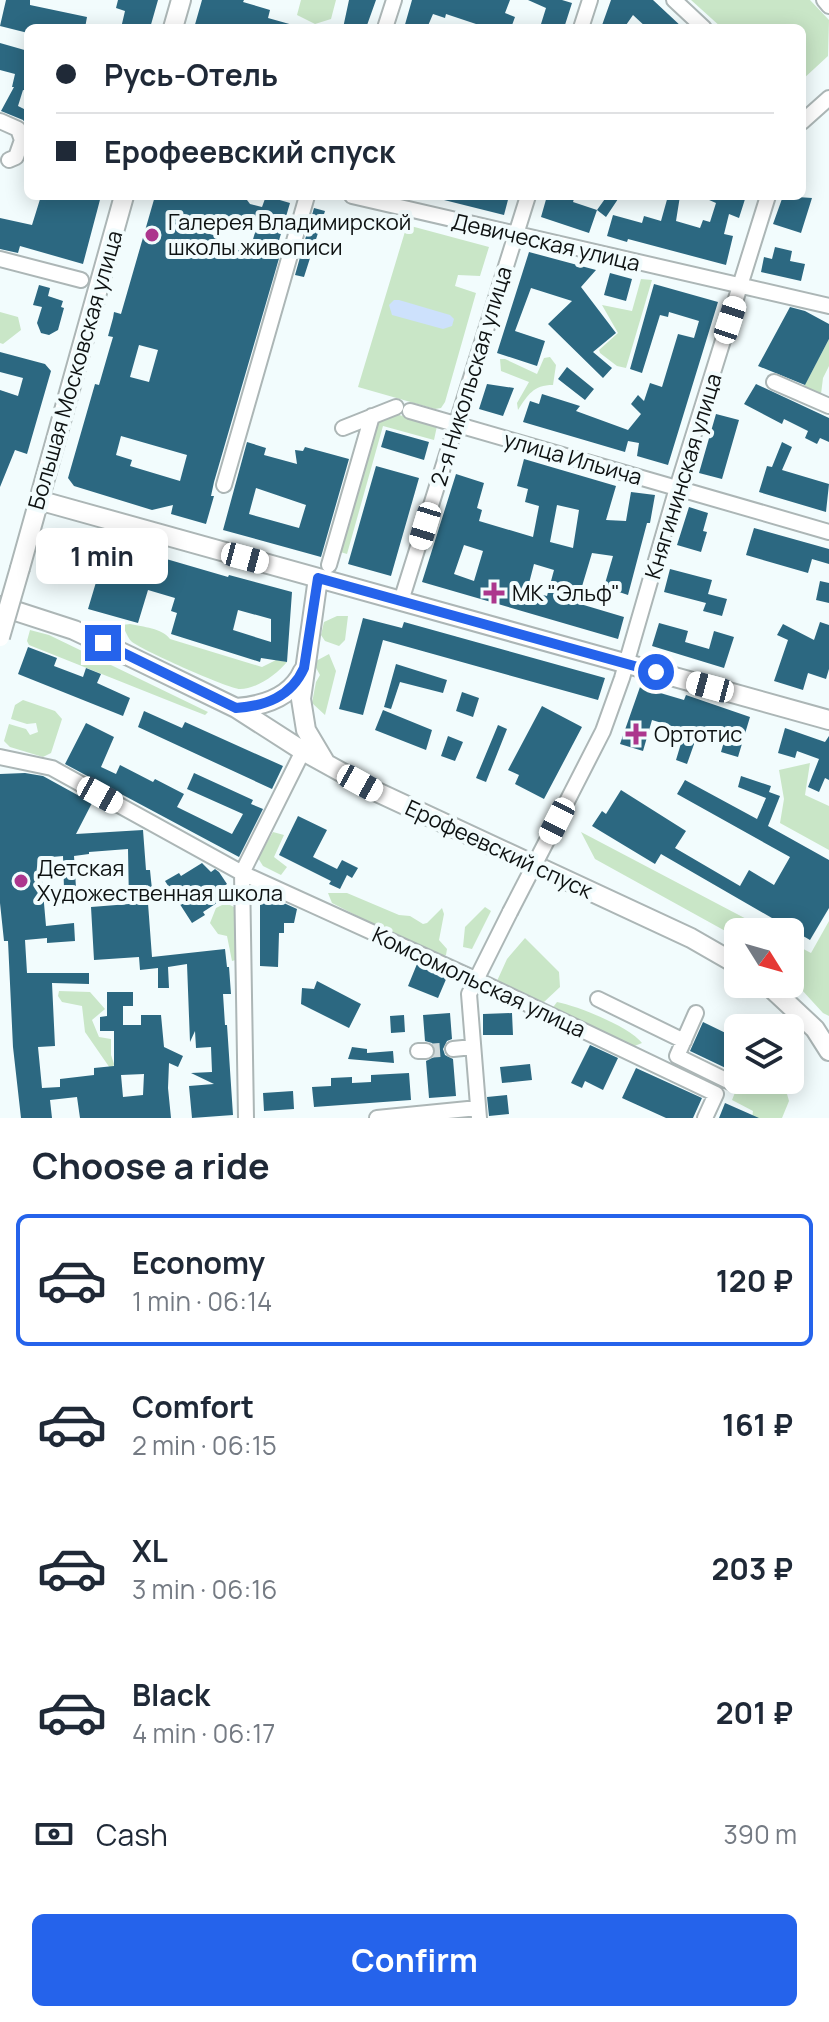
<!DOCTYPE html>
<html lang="en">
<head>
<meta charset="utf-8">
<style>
	body { margin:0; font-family:Manrope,sans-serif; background:#f6f6f7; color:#1f2937; height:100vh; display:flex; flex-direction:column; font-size:30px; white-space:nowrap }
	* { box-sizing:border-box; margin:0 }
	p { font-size:26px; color:#747a83 }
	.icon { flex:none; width:44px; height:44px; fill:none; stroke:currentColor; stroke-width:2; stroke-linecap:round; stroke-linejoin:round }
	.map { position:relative; height:1118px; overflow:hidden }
	.panel { display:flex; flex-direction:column; background:#fff; flex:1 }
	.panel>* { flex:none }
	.banner { position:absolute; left:24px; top:24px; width:782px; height:176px; border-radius:12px; box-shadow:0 4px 20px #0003; display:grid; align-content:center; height:176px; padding:0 32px; background:#fff }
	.needle { width:52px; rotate:127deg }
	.buttons { position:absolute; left:724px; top:918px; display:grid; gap:16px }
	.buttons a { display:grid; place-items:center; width:80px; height:80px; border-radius:12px; background:#fff; box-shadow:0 4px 20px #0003; font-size:40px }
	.end { position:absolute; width:36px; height:36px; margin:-18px; border:10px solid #2563eb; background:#fff; box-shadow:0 0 0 4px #fff }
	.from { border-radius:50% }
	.bubble { position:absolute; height:56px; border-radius:12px; background:#fff; box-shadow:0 4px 20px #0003; font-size:26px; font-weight:700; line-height:56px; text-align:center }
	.car { position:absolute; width:24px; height:48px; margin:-24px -12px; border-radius:10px; box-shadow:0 0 6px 2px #0007; background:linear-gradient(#fff 24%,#345 0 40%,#fff 0 76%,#345 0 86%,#fff 0) }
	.banner b { display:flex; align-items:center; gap:28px; height:76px; font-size:30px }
	.banner b+b { border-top:2px solid #e0e1e3 }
	.banner i { width:20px; height:20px; background:#1f2937 }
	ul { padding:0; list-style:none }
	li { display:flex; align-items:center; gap:24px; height:132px; margin:0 16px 12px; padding:0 16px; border:4px solid transparent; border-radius:12px }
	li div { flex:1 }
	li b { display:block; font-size:30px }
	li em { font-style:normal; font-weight:700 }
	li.current { border-color:#2563eb }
	li>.icon { width:72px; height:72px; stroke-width:1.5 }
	h2 { padding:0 32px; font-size:36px; line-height:96px }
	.pay { display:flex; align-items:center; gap:20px; height:88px; padding:0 32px; font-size:30px }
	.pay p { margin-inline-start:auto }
	.action { display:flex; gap:16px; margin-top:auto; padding:16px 32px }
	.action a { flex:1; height:92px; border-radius:12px; background:#2563eb; color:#fff; font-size:32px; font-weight:700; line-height:92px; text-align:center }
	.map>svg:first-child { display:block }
</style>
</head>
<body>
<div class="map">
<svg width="829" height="1118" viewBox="0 0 829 1118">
	<rect width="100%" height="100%" fill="#f2fcfd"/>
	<path fill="#c9e6c7" d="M301 0H336L331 19 315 24 297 15Z
		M691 0H810L829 20 828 56 802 80V28H722Z
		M407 225 489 247 480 276 458 275 455 286 476 293 445 402 441 408 435 409 358 387Z
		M641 279 652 280 626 368 617 366 600 353 599 350 618 333 602 305 632 311Z
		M0 312 18 317 21 330 3 344 0 343Z
		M829 339V366L823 378 821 394 802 390Z
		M550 357 556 365 553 385C533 385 528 395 518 410L517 403 529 382 501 371 500 359H505L537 374 544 358Z
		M396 414 437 426 434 440 383 426 347 554 337 551 374 421Z
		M337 616H348L345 640 339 646 325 641 321 635 324 622Z
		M130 624C143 627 162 628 170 639L262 667 276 660 287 662C277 674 257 689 240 689 229 689 137 648 131 641 128 638 125 630 122 625Z
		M30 630 49 635 208 712 205 715 187 708 29 645 27 641Z
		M329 654 336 671 325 715 312 703 316 682 320 675 315 666 316 661Z
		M23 700 55 711 62 719 51 753 43 757 10 747 4 741 9 724 26 729 30 735 38 732 36 723 27 724 11 719 15 705Z
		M810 763 805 795 829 806V850L780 823 784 799 779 770Z
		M273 832 284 835 274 857 287 867 281 875 263 866 258 858Z
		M581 832 771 932H738V938L595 859Z
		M328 893H347L399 915 410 916 423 924 427 923 442 908 444 914 439 940 447 949 446 955 439 958 332 903Z
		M226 903 236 908 239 959 232 961 227 936 218 934 210 923 216 908Z
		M485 907 491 911 472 949 463 947 465 927Z
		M829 921V1016L823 1013 790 977V942L811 953Z
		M525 938 559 972 560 987 544 1002 526 999 497 981 507 959Z
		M59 991 90 992 105 1009 92 1020 99 1037 111 1039V1055L114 1064 112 1071 85 1032 82 1006 62 1002 58 996Z
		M557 1002C578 1006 630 1027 642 1043L627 1049 551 1010Z
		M762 1080H783L789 1101 782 1118H752L753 1111 732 1100 736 1090 758 1087Z"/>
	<path fill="#cde1fc" d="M399 300 450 315 454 319 452 326 443 329 392 315 389 305 394 300Z"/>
	<path fill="#2c6881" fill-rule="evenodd" d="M6 0H30V5L87 17 85 28H28V33L0 26Z
		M118 0H158L150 28H121L125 11 116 8Z
		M202 0H244L243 2 270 10 268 18 293 25V28H194Z
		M349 0H376L366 28H343Z
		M412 0H510L505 13 515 17 511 28H488L446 14 445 18 433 14 427 28H404Z
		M528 0H562L572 3 564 28 541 24 546 8Z
		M611 0H653L683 28H647L633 15 624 28H601Z
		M0 43 28 51V91L23 90 18 106 28 111V127L23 120 1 111 14 87H12L15 74 0 70Z
		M41 196H101L83 264 20 246 18 253 0 249V218L32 225Z
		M155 196H244L250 204 262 207 266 196 290 203 275 254 280 255 214 482 211 496H214L206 524 171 514 173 505 152 510 74 486 68 478 95 384 99 385 110 347 113 337 108 336 113 318 114 312 121 314ZM208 215 256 229 249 253 218 245 220 237 203 232ZM139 345 158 350 149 382 130 377ZM121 436 187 455 180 481 130 466 132 460 116 455Z
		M445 196H509L504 215 444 200Z
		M547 196H575L573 202 597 210 589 233 541 217Z
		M607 196H620L606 217 597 210Z
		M668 196H680L676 221 700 228 703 220 710 222 716 203 700 196H746L739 218 729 214 724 234 733 236 726 265 628 239 627 242 607 236 613 215 642 223 644 216 661 221Z
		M783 196 812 198 801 233 773 224Z
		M314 208 325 211 304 277 295 275Z
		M775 247 792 251 790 261 805 264 801 281 761 272 764 257 772 259Z
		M529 252 596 270 581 287 616 333 593 352 612 368 603 378 548 324 572 301 531 288 515 331 545 341 537 366 497 353Z
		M610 273 632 279 626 301 604 295Z
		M654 284 718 302 668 465 637 456 639 443 628 441 625 452 523 422 530 401 539 404 542 394 580 406 576 411 628 430 641 414 631 404 638 395 644 401 650 383 662 387 678 334 694 338 699 321 669 312 668 317 660 315 642 373 630 369Z
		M39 285 50 288 48 296 63 301 61 307 64 308 58 330 49 335 41 333 37 323 42 307 33 305Z
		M790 307 805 311 829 324V339L805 385 758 366Z
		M0 352 45 364 51 371 27 454 15 450 0 487V390L18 396 23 378 0 372Z
		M567 367 594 389 585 400 558 379Z
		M487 384 514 388 503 416 479 409Z
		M756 384 829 418V442L820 438 817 444 805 438 808 431 784 419 782 424 744 404Z
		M716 414 739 420 722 479 699 473Z
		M386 430 429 442 424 460 381 447Z
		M247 442 266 448 264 455 297 464 295 450 303 451 305 447 349 459 321 557 223 530ZM256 488 306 505 299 528 249 514Z
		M782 442 792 447 782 470 829 484 826 512 759 492 767 466 772 467Z
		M524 459 616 486 606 520 626 521 631 492 655 495 650 523H647L628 595 604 587 613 556 592 553 577 603 624 617 618 639 422 582 456 474 484 483 477 508 482 510 479 521 533 537 539 506 525 502 528 489 517 486ZM557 505 579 510 573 548 550 542ZM464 545 483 551 474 581 454 574ZM534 564 554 570 547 596 527 591Z
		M376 466 419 478 391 576 348 564Z
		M689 507 708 513 703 531 707 532 701 552 677 545Z
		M754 528 829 549V564L812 559 808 573 746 555Z
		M108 542 228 577 229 575 292 592 287 662 261 658 260 662 171 634 177 613 171 611 175 598 148 590 138 623 88 609ZM238 610 271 619V642L233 630Z
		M670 569 712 580 708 594 727 599 722 616 703 611 706 603 664 592Z
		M820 581 829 583V603L816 600Z
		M363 618 402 628 404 622 605 678 598 700 383 640 363 715 339 709Z
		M820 622 829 625V669L826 679 808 673 803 690 774 681 788 640 777 635 783 624 814 640Z
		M659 623 688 631 685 642 709 649 714 631 734 637 724 668 652 646Z
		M28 647 57 658 54 666 83 677 86 668 101 674 97 683 130 698 123 716 18 674Z
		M396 664 447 680 443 693 400 682 391 709 384 707Z
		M640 687 684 700 686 695 750 717 738 757 721 752 725 738 699 730 687 764 676 760 682 740 675 738 678 728 652 720 643 751 620 744Z
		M462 692 479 698 473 717 456 711Z
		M542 706 582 727 544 799 515 784 519 775 508 770Z
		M383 710 432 730 426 750 375 730Z
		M144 711 182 728 185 722 283 766 272 789 138 727Z
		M86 723 114 737 101 767 116 774 120 765 153 782 155 779 184 794 177 807 232 834 243 814 187 789 194 773 253 800 251 804 263 809 239 857 65 764Z
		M498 725 507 729 486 782 476 778Z
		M785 728 825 742 829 736V780L825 778 819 792 808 787 819 759 797 751 795 758 778 753Z
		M448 736 463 742 455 761 441 756Z
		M25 773 43 776 92 803 76 834 143 830 146 870H150L151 880 152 889 147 890 152 957 225 949 227 967H229L231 994H223L225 1025H227L233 1115 192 1118 189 1086 214 1084 191 1073 212 1072 211 1047 196 1048 195 1031 190 1042 187 964 168 967 169 988H158V968L140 970 139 957 94 960 91 907 129 904 128 849 89 852V854L74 856 76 888 64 889 63 856 40 858 46 926 74 923 75 941 47 943V938L25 940 27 973H89V984L52 983 55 1046 38 1047 42 1088 60 1087V1079L94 1075V1068L114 1066V1031H100V1017L107 1016V992H133V1006H123V1025H141V1015H161L164 1047 183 1056 178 1067 169 1063 168 1088 171 1118H80L77 1097 50 1100 52 1118H21L13 1047 8 941H4L0 903V774ZM144 1074 143 1095 123 1097 121 1075Z
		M741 776 771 786 769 792 780 796 768 826 829 860V908L810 940 661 854 655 864 592 826 602 811 606 814 621 790 686 831 675 848 740 886 749 870 774 885 790 857 677 794 685 780 757 819 766 798 738 787Z
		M298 816 327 830 313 857 337 869 342 860 358 868 352 878 347 875 340 889 329 884 331 881 279 855Z
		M202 863 211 872 215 869 219 872 227 884 221 888 226 897 203 912 205 915 192 923 165 881 179 873 181 876Z
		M275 899 297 909 294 923H284V933H279L278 967 260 966V900Z
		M417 964 447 977 438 998 408 986Z
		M317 981 361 1004 349 1028 301 1004 302 988 314 989Z
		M450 1013 452 1039 447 1041 443 1049 445 1055 453 1059 456 1096 429 1098 426 1061 434 1057 436 1050 432 1043 425 1041 423 1015Z
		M512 1013 513 1035H483V1014Z
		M404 1015 405 1032 391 1033 390 1016Z
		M703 1022 738 1039V1058L732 1071 690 1051Z
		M590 1045 618 1058 603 1090 585 1081 582 1088 571 1083Z
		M352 1047 367 1049V1053L393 1051 394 1063 348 1059Z
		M530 1064 532 1080 502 1083 500 1067Z
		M636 1068 702 1098 693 1118H666L622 1098Z
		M409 1073 411 1100 314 1107 312 1087 331 1086V1078L352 1077V1083L371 1082V1075Z
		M293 1091 294 1109 264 1111 263 1093Z
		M507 1095 509 1114 489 1116 487 1097Z
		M725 1103 759 1118H719Z"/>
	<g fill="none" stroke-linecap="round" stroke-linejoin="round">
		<path stroke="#d0d9da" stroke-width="14" stroke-dasharray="14 7" stroke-linecap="butt" d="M426 1051 453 1049"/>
		<g stroke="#acb6b6" stroke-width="18">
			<path id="minor" d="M674 0 704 28
				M824 0 829 6
				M385 28 394 0
				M581 28 590 0
				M0 121 18 129 22 140 28 141
				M802 122 829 98
				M9 160 16 157 22 140
				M352 196 829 306
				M0 259 81 280
				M774 382 829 406
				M410 411 829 532
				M343 428 396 407
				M224 485 307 196
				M329 565 372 416
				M401 601 528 196
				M0 757 52 768 242 873 475 979 716 1094 705 1118
				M557 821 603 731 622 678 677 488 768 196
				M598 999 684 1041
				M696 1013 677 1056 732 1083
				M453 1049 473 1047
				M418 1051H426
				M246 1118 242 873 303 751
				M377 1118 478 1108
				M479 1118 469 994 510 912"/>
		</g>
		<g stroke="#acb6b6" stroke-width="22">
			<path id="major" d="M173 28 181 0
				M38 500 829 720
				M20 568 124 196
				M318 578 301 699 306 730 325 762
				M0 606 74 630 131 657 236 708 303 751 377 792 691 938 738 965
				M236 708C263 706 291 698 303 671
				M767 984 815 1029 829 1051"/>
		</g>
		<use href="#minor" stroke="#fff" stroke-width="14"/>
		<use href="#major" stroke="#fff" stroke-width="18"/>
		<g stroke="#acb6b6" stroke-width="18" stroke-linecap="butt">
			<path id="minor-bridge" d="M510 912 557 821"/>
		</g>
		<g stroke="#acb6b6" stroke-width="22" stroke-linecap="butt">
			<path id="major-bridge" d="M0 637 20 568"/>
		</g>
		<use href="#minor-bridge" stroke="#fff" stroke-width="14"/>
		<use href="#major-bridge" stroke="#fff" stroke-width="18"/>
	</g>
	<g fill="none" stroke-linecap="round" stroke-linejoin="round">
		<path stroke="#2563eb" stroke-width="10" d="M103 643 236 708C265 706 291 697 304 668L318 578 656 672"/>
	</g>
	<g fill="#ac368d" stroke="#f2fcfd" stroke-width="3">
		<circle cx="152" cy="235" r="8"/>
		<path d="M490 581h8v8h8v8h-8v8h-8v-8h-8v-8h8z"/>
		<path d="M632 722h8v8h8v8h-8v8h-8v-8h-8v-8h8z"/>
		<circle cx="21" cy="881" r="8"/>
	</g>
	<g text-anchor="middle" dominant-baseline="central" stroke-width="8" stroke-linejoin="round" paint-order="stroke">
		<g font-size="22" fill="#0e1212" stroke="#f2fcfd" text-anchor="start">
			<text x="168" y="222">Галерея Владимирской<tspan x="168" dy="25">школы живописи</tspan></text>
			<text x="512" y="593">МК "Эльф"</text>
			<text x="654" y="734">Ортотис</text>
			<text x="37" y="868">Детская<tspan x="37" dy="25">Художественная школа</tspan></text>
		</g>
		<g font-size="22" fill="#0e1212" stroke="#f2fcfd">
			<text transform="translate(546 242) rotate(13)">Девическая улица</text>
			<text transform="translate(75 370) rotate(-74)">Большая Московская улица</text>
			<text transform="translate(471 376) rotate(-73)">2-я Никольская улица</text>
			<text transform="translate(573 458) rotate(16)">улица Ильича</text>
			<text transform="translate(683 476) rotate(-73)">Княгининская улица</text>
			<text transform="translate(499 849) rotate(25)">Ерофеевский спуск</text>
			<text transform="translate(479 982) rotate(25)">Комсомольская улица</text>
		</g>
	</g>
</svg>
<div class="buttons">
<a><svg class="needle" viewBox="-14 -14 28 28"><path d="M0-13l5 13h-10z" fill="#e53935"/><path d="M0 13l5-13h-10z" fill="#747a83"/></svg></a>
<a><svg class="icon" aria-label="layers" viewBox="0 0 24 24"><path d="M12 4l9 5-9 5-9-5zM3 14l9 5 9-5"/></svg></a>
</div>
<i class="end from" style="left:656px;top:672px"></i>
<i class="end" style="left:103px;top:643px"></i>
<div class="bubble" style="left:36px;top:528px;width:132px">1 min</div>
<i class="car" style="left:730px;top:320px;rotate:18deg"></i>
<i class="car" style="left:425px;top:526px;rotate:197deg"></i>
<i class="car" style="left:245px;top:558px;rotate:105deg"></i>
<i class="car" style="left:710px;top:687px;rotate:285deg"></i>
<i class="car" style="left:360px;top:783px;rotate:119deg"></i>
<i class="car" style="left:100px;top:795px;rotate:119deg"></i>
<i class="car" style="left:557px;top:821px;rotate:207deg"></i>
<div class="banner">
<b><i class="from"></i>Русь-Отель</b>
<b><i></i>Ерофеевский спуск</b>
</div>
</div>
<section class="panel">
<h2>Choose a ride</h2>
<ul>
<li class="current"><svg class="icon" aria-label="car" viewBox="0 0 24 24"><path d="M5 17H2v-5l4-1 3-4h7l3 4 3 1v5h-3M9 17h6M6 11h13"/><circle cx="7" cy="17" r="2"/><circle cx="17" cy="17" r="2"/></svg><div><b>Economy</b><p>1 min · 06:14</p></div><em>120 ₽</em></li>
<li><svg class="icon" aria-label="car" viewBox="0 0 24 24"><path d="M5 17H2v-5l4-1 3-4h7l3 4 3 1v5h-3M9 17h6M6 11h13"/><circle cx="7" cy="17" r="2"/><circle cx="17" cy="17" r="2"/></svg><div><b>Comfort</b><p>2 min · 06:15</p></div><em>161 ₽</em></li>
<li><svg class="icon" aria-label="car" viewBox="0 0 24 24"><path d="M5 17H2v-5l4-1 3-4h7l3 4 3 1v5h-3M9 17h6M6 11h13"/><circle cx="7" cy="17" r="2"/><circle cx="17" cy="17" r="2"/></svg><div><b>XL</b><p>3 min · 06:16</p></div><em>203 ₽</em></li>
<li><svg class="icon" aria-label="car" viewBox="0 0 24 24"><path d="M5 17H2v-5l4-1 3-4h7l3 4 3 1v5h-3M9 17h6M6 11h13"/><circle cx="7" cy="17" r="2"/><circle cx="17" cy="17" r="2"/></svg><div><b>Black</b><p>4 min · 06:17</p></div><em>201 ₽</em></li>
</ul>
<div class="pay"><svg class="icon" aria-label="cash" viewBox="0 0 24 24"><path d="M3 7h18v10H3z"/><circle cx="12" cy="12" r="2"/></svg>Cash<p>390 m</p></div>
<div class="action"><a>Confirm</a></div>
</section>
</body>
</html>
